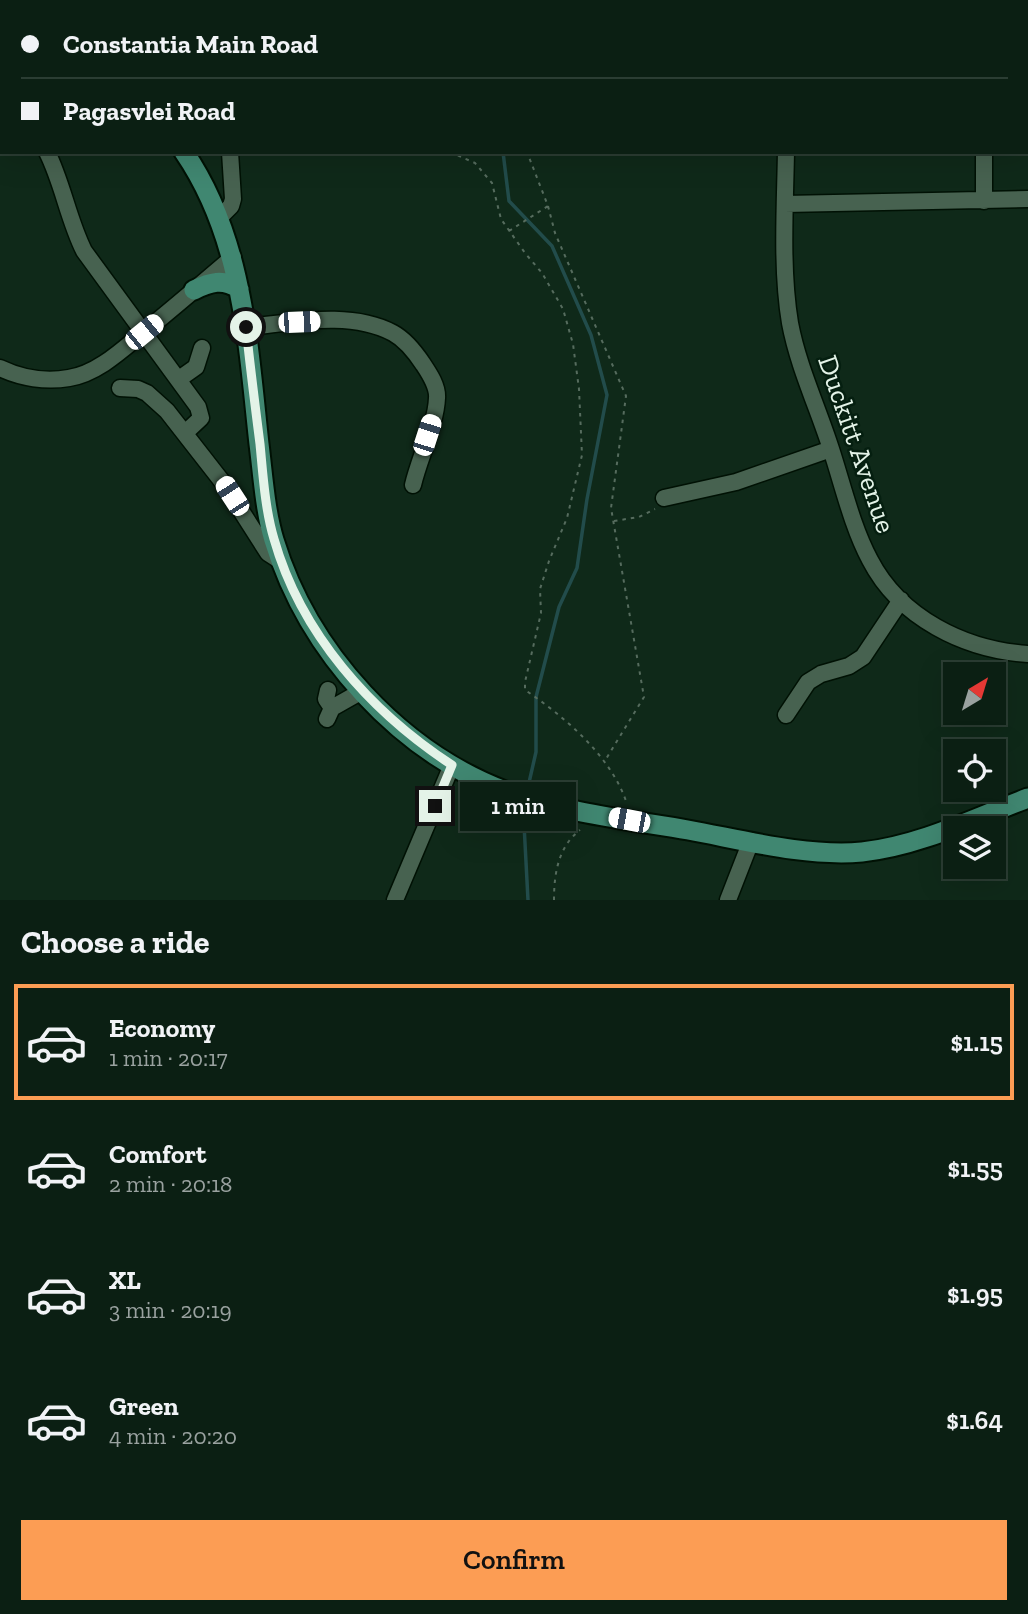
<!DOCTYPE html>
<html lang="en">
<head>
<meta charset="utf-8">
<style>
	body { margin:0; font-family:"Zilla Slab",serif; background:#192c21; color:#f1f3f6; height:100vh; display:flex; flex-direction:column; font-size:26px; white-space:nowrap }
	* { box-sizing:border-box; margin:0 }
	p { font-size:23px; color:#9aa2a0 }
	.icon { flex:none; width:38px; height:38px; fill:none; stroke:currentColor; stroke-width:2; stroke-linecap:round; stroke-linejoin:round }
	.map { position:relative; height:900px; overflow:hidden }
	.details { display:flex; flex-direction:column; background:#0b1f13; flex:1 }
	.details>* { flex:none }
	.guide { position:absolute; left:0px; top:0px; width:1029px; height:154px; box-shadow:0 7px 28px #0002,0 0 0 2px #2b3d33; display:grid; align-content:center; height:154px; padding:0 21px; background:#0b1f13 }
	.needle { width:46px; rotate:38deg }
	.controls { position:absolute; left:943px; top:662px; display:grid; gap:14px }
	.controls a { display:grid; place-items:center; width:63px; height:63px; border-radius:0px; background:#0b1f13; box-shadow:0 7px 28px #0002,0 0 0 2px #2b3d33; font-size:35px }
	.end { position:absolute; width:32px; height:32px; margin:-16px; border:9px solid #e4f3e8; background:#111; box-shadow:0 0 0 4px #111 }
	.from { border-radius:50% }
	.bubble { position:absolute; height:49px; border-radius:0px; background:#0b1f13; box-shadow:0 7px 28px #0002,0 0 0 2px #2b3d33; font-size:23px; font-weight:600; line-height:49px; text-align:center }
	.car { position:absolute; width:21px; height:42px; margin:-21px -10px; border-radius:9px; box-shadow:0 0 5px 2px #0007; background:linear-gradient(#fff 24%,#345 0 40%,#fff 0 76%,#345 0 86%,#fff 0) }
	.guide b { display:flex; align-items:center; gap:24px; height:66px; font-size:26px }
	.guide b+b { border-top:2px solid #2b3d33 }
	.guide i { width:18px; height:18px; background:#f1f3f6 }
	ul { padding:0; list-style:none }
	li { display:flex; align-items:center; gap:21px; height:116px; margin:0 14px 10px; padding:0 7px; border:4px solid transparent; border-radius:0px }
	li div { flex:1 }
	li b { display:block; font-size:26px }
	li em { font-style:normal; font-weight:600 }
	li.current { border-color:#fc9d54 }
	li>.icon { width:63px; height:63px; stroke-width:1.5 }
	h2 { padding:0 21px; font-size:32px; line-height:84px }
	.button { display:flex; gap:14px; margin-top:auto; padding:14px 21px }
	.button a { flex:1; height:80px; border-radius:0px; background:#fc9d54; color:#111; font-size:28px; font-weight:600; line-height:80px; text-align:center }
	.map>svg:first-child { display:block }
</style>
</head>
<body>
<div class="map">
<svg width="1028" height="900" viewBox="0 0 1028 900">
	<rect width="100%" height="100%" fill="#0f2919"/>
	<g fill="none" stroke-linecap="round" stroke-linejoin="round">
		<path stroke="#224c4b" stroke-width="3.5" d="M485 0V2
			M503 152 509 201 552 246 591 335 607 395 587 499 577 568 559 607 536 697V752L528 787
			M524 824 528 900"/>
		<g stroke="#001104" stroke-width="19">
			<path id="minor" d="M210 0V2
				M320 0V2
				M547 0V2
				M982 0 983 2
				M793 2V0
				M0 73 2 74
				M47 152C63 184 68 219 84 251L198 407 201 418 185 433
				M786 152C785 207 781 269 790 323 798 366 818 408 831 449 843 486 852 526 870 560 900 618 965 650 1028 654
				M984 152V201
				M785 204 1028 199
				M220 217 231 206 233 199 230 152
				M246 327C292 323 350 310 393 333 406 340 415 352 423 364 429 373 438 386 437 398 436 424 419 459 413 485
				M0 368C21 378 46 382 69 378 100 373 126 346 150 327 178 304 205 281 233 257
				M179 379 196 367 202 348
				M120 388 138 389 147 393 167 411 224 484 268 553 282 562
				M664 498 736 482 831 449
				M328 690 326 699 332 708
				M786 715 808 682 821 674 849 666 863 657 901 600
				M327 719 332 708 362 691
				M395 900 452 765
				M728 900 751 841"/>
		</g>
		<g stroke="#001104" stroke-width="23">
			<path id="major" d="M80 0 81 2
				M184 152C243 238 248 344 259 444 263 476 265 510 274 540 308 652 400 753 510 793 567 813 629 820 688 830 743 840 806 857 862 852 919 846 975 818 1028 798
				M194 290C210 282 223 278 239 289"/>
		</g>
		<path stroke="#566c5e" stroke-width="2" stroke-dasharray="3.5 5" stroke-linecap="butt" d="M445 2V0
			M514 2 515 0
			M450 152 475 163 492 183 501 219 525 253 542 273 563 309 573 344 579 389 582 455 567 518 549 561 540 589 541 613 525 682V690C565 717 612 757 627 804
			M548 206 555 233 626 396 611 508 644 697 606 759
			M509 231 548 206 527 152
			M614 521 639 517 655 509
			M554 900C554 874 558 847 580 830"/>
		<use href="#minor" stroke="#476250" stroke-width="16"/>
		<use href="#major" stroke="#408771" stroke-width="19"/>
	</g>
	<g fill="none" stroke-linecap="round" stroke-linejoin="round">
		<path stroke="#e4f3e8" stroke-width="9" d="M246 327C250 366 255 405 260 444 263 475 265 509 274 539 301 634 371 712 452 765L435 806"/>
	</g>
	<g text-anchor="middle" dominant-baseline="central" stroke-width="5" stroke-linejoin="round" paint-order="stroke">
		<g font-size="28" fill="#e4f3e8" stroke="#051f10">
			<text transform="translate(857 444) rotate(71)">Duckitt Avenue</text>
		</g>
	</g>
</svg>
<div class="controls">
<a><svg class="needle" viewBox="-14 -14 28 28"><path d="M0-13l5 13h-10z" fill="#e53935"/><path d="M0 13l5-13h-10z" fill="#9aa2a0"/></svg></a>
<a><svg class="icon" aria-label="locate" viewBox="0 0 24 24"><circle cx="12" cy="12" r="6"/><path d="M12 2v4M12 18v4M2 12h4M18 12h4"/></svg></a>
<a><svg class="icon" aria-label="layers" viewBox="0 0 24 24"><path d="M12 4l9 5-9 5-9-5zM3 14l9 5 9-5"/></svg></a>
</div>
<i class="end from" style="left:246px;top:327px"></i>
<i class="end" style="left:435px;top:806px"></i>
<div class="bubble" style="left:460px;top:782px;width:116px">1 min</div>
<i class="car" style="left:299px;top:322px;rotate:88deg"></i>
<i class="car" style="left:144px;top:332px;rotate:51deg"></i>
<i class="car" style="left:427px;top:435px;rotate:18deg"></i>
<i class="car" style="left:232px;top:496px;rotate:327deg"></i>
<i class="car" style="left:629px;top:820px;rotate:281deg"></i>
<div class="guide">
<b><i class="from"></i>Constantia Main Road</b>
<b><i></i>Pagasvlei Road</b>
</div>
</div>
<section class="details">
<h2>Choose a ride</h2>
<ul>
<li class="current"><svg class="icon" aria-label="car" viewBox="0 0 24 24"><path d="M5 17H2v-5l4-1 3-4h7l3 4 3 1v5h-3M9 17h6M6 11h13"/><circle cx="7" cy="17" r="2"/><circle cx="17" cy="17" r="2"/></svg><div><b>Economy</b><p>1 min · 20:17</p></div><em>$1.15</em></li>
<li><svg class="icon" aria-label="car" viewBox="0 0 24 24"><path d="M5 17H2v-5l4-1 3-4h7l3 4 3 1v5h-3M9 17h6M6 11h13"/><circle cx="7" cy="17" r="2"/><circle cx="17" cy="17" r="2"/></svg><div><b>Comfort</b><p>2 min · 20:18</p></div><em>$1.55</em></li>
<li><svg class="icon" aria-label="car" viewBox="0 0 24 24"><path d="M5 17H2v-5l4-1 3-4h7l3 4 3 1v5h-3M9 17h6M6 11h13"/><circle cx="7" cy="17" r="2"/><circle cx="17" cy="17" r="2"/></svg><div><b>XL</b><p>3 min · 20:19</p></div><em>$1.95</em></li>
<li><svg class="icon" aria-label="car" viewBox="0 0 24 24"><path d="M5 17H2v-5l4-1 3-4h7l3 4 3 1v5h-3M9 17h6M6 11h13"/><circle cx="7" cy="17" r="2"/><circle cx="17" cy="17" r="2"/></svg><div><b>Green</b><p>4 min · 20:20</p></div><em>$1.64</em></li>
</ul>
<div class="button"><a>Confirm</a></div>
</section>
</body>
</html>
